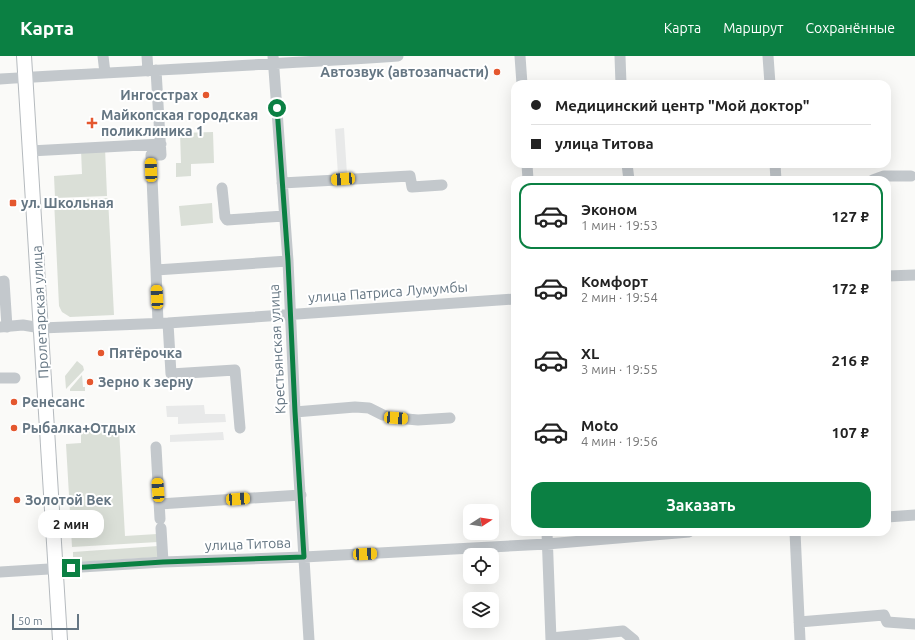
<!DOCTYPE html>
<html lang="ru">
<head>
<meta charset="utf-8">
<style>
	body { margin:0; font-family:Ubuntu,sans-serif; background:#f6f6f6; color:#222; height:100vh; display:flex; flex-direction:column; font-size:15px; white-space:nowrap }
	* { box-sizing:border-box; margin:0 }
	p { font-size:13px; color:#767676 }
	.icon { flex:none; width:22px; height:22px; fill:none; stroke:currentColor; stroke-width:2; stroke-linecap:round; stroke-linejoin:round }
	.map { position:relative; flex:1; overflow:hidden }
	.drawer { position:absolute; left:511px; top:120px; width:380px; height:360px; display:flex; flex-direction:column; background:#fff; border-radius:12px; box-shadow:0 4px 16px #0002 }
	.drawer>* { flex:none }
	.banner { position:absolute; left:511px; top:24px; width:380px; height:88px; border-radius:12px; box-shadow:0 4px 16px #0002; display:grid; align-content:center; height:88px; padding:0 20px; background:#fff }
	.needle { width:26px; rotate:78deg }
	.tools { position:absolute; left:463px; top:448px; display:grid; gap:8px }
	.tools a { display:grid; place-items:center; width:36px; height:36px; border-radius:8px; background:#fff; box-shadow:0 4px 16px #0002; font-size:20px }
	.scale { position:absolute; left:12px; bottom:10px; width:67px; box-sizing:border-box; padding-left:4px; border:2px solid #657683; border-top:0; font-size:11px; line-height:14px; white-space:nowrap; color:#657683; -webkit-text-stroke:3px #fff; paint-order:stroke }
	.end { position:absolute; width:18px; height:18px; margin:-9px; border:5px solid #0b8043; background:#fff; box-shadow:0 0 0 2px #fff }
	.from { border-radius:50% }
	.bubble { position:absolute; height:28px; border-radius:12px; background:#fff; box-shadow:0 4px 16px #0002; font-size:13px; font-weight:700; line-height:28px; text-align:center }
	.car { position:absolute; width:12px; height:24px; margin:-12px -6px; border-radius:5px; box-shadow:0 0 3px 1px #0007; background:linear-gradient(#f5c518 24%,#345 0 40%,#f5c518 0 76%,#345 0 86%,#f5c518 0) }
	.banner b { display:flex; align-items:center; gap:14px; height:38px; font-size:15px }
	.banner b+b { border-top:1px solid #e0e0e0 }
	.banner i { width:10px; height:10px; background:#222 }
	ul { padding:7px 0 0; list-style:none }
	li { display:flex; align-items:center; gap:12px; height:66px; margin:0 8px 6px; padding:0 12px; border:2px solid transparent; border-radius:12px }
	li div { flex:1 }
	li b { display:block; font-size:15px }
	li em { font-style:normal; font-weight:700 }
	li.current { border-color:#0b8043 }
	li>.icon { width:36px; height:36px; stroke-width:1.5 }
	.button { display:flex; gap:8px; margin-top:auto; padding:8px 20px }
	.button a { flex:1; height:46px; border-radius:12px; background:#0b8043; color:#fff; font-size:16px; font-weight:700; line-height:46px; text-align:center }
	header { display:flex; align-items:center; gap:24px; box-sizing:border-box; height:56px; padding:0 20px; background:#0b8043; color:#fff }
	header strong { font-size:19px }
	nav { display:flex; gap:22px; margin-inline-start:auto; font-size:14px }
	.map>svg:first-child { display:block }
</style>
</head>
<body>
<header>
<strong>Карта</strong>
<nav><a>Карта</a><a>Маршрут</a><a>Сохранённые</a></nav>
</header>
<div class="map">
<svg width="915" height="584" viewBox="0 0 915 584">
	<rect width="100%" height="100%" fill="#fafaf8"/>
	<path fill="#e8e9e9" d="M344 72 347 118 338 119 335 73Z
		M204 349 205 358H225L226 366 178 368V361H167L166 350Z
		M223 376 224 384 170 386V379Z"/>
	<path fill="#dadfd7" d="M213 76 214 107 191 108V120L176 121V107H181L180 77Z
		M105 92 107 140 55 142 54 120 82 118 81 94Z
		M108 142 114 259 70 261 62 256 59 250 54 144Z
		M212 147 213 167 181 170 179 150Z
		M77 305 83 310 84 314 66 333 65 320Z
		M82 319 83 331H85V335H70V333Z
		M119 373 125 480 157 478 158 486 72 491 66 388 81 387V375Z
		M158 490 159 501 78 506 73 502V496Z"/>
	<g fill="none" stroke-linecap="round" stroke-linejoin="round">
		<g stroke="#b5babe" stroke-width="16">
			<path id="major" d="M24 0 60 584"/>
		</g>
		<path stroke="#c3c8cc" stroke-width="11" d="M103 0 105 17
			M147 0 148 15
			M273 0 288 205 295 356 309 584
			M520 0 522 28
			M620 0 621 28
			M768 0 770 28
			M156 14 161 99H151L156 214
			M0 23C133 15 266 9 398 0
			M30 95 161 88
			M527 108 528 124
			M627 108 629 124
			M775 108 776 124
			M873 124 884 120H911
			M282 127 410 120 412 131 442 129
			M222 132 225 161 227 164 284 160
			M887 220 915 219
			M0 226 4 225 7 271
			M158 267 156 214 288 205
			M168 267 171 318 235 314 240 372
			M0 271 23 269 41 272 168 267 515 243
			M0 322H15
			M295 356 355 351 369 352 383 359 396 362 418 364 450 362
			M156 391 160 463
			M159 448 301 439
			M887 461 915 459
			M161 472 163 506
			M547 476 551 584
			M795 476 800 584
			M0 516 163 506 304 501 547 488 689 476
			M799 566 884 559 887 566 915 568
			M551 582 623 575 634 584"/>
		<use href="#major" stroke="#fff" stroke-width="14"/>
	</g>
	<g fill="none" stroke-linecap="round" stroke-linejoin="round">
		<path stroke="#0b8043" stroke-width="5" d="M71 512 163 506 304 501 295 356 288 205 277 52"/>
	</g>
	<g fill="#e4572e" stroke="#fff" stroke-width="1.5">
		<circle cx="497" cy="16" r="4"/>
		<circle cx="206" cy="39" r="4"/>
		<path d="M90 61h4v4h4v4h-4v4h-4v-4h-4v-4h4z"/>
		<rect x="9" y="143" width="8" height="8" rx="2"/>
		<circle cx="101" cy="297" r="4"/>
		<circle cx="90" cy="326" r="4"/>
		<circle cx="14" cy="346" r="4"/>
		<circle cx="14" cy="372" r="4"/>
		<circle cx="17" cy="444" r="4"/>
	</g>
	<g text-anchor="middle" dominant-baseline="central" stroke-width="4" stroke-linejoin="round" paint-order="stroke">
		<g font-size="14" font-weight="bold" fill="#657683" stroke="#fff" text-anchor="start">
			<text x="489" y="16" text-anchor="end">Автозвук (автозапчасти)</text>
			<text x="198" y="39" text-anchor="end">Ингосстрах</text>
			<text x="101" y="59">Майкопская городская<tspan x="101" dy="16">поликлиника 1</tspan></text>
			<text x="21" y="147">ул. Школьная</text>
			<text x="109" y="297">Пятёрочка</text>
			<text x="98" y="326">Зерно к зерну</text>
			<text x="22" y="346">Ренесанс</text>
			<text x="22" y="372">Рыбалка+Отдых</text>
			<text x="25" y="444">Золотой Век</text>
		</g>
		<g font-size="14" fill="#657683" stroke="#fff">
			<text transform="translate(388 236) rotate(-4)">улица Патриса Лумумбы</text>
			<text transform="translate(40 256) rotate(-93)">Пролетарская улица</text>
			<text transform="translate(277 293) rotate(-93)">Крестьянская улица</text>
			<text transform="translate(248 488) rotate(-2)">улица Титова</text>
		</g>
	</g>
</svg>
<div class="tools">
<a><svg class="needle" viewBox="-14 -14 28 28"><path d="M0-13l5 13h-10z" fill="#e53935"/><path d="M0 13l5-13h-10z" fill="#767676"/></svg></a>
<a><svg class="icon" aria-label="locate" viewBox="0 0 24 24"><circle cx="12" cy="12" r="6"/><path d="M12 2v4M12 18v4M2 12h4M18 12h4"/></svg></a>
<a><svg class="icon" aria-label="layers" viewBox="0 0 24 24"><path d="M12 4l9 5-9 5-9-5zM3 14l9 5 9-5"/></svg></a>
</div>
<div class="scale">50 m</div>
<i class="end from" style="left:277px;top:52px"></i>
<i class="end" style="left:71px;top:512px"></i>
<div class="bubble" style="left:38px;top:454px;width:66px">2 мин</div>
<i class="car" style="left:151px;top:114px;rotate:358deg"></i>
<i class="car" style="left:343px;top:123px;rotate:266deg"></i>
<i class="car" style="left:157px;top:241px;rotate:357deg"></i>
<i class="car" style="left:396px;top:362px;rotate:94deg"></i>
<i class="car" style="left:158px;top:434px;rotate:356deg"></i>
<i class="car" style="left:238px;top:443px;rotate:86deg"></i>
<i class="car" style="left:365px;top:498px;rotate:87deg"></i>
<div class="banner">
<b><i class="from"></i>Медицинский центр &quot;Мой доктор&quot;</b>
<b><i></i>улица Титова</b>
</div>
<section class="drawer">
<ul>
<li class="current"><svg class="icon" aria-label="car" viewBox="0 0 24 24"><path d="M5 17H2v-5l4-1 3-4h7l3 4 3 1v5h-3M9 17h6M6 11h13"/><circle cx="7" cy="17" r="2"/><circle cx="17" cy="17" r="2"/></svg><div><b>Эконом</b><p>1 мин · 19:53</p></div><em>127 ₽</em></li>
<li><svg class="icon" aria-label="car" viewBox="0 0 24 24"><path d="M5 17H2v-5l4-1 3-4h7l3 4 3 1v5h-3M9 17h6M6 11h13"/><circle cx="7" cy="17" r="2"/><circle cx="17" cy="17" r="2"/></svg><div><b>Комфорт</b><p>2 мин · 19:54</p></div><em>172 ₽</em></li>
<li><svg class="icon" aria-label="car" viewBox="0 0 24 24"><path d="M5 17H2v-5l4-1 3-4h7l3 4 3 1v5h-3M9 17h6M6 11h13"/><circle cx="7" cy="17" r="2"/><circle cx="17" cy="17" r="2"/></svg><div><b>XL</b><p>3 мин · 19:55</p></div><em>216 ₽</em></li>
<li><svg class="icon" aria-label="car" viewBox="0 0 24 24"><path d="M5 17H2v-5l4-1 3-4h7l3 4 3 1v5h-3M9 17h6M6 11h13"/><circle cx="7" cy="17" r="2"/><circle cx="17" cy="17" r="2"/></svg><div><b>Moto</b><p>4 мин · 19:56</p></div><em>107 ₽</em></li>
</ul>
<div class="button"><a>Заказать</a></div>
</section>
</div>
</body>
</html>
